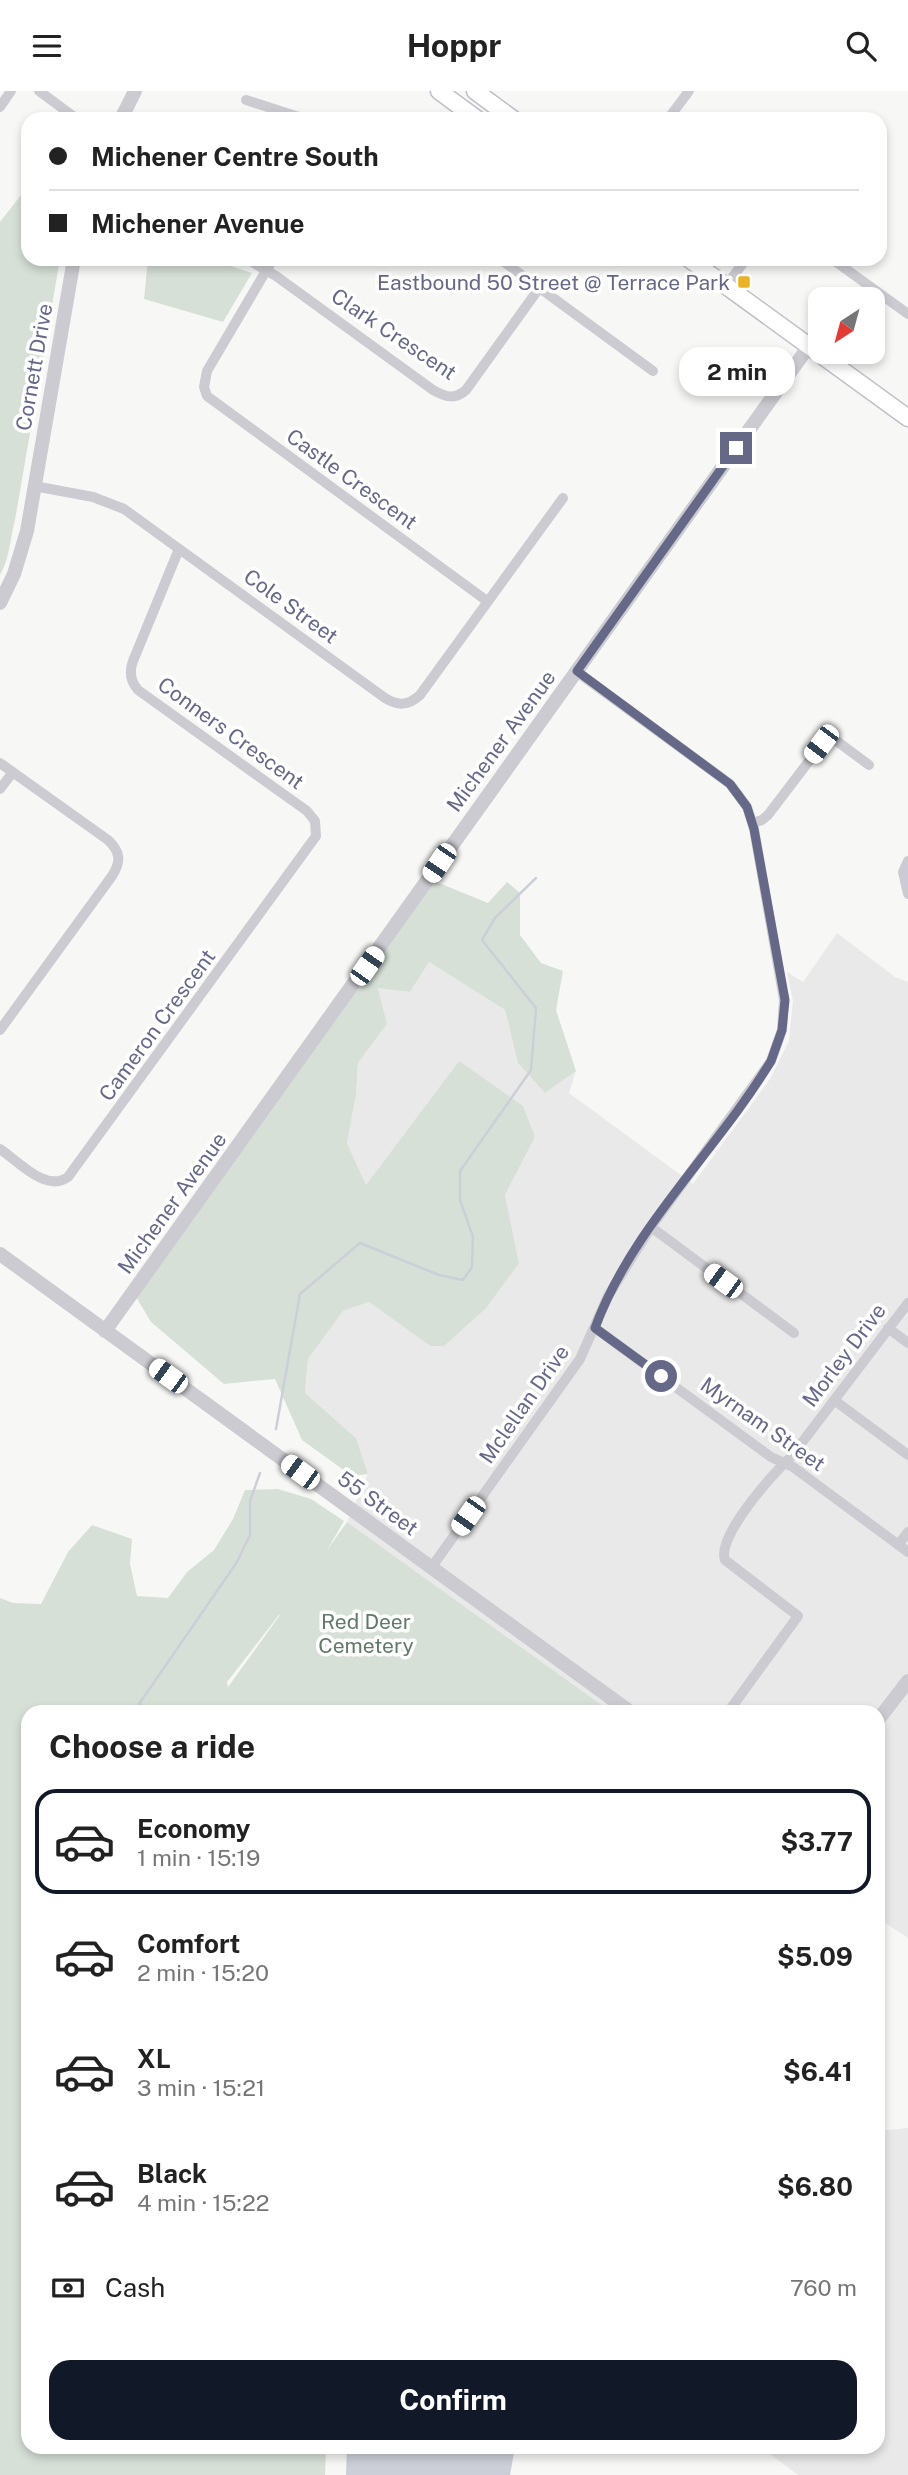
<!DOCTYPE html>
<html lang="en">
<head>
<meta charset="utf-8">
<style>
	body { margin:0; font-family:"Public Sans",sans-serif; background:#f6f6f6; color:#222; height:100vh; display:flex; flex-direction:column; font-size:26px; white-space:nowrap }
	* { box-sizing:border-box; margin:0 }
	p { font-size:23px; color:#767676 }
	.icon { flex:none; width:38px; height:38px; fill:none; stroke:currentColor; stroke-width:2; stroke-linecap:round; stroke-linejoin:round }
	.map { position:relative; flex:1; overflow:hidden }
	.details { position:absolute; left:21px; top:1614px; width:864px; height:749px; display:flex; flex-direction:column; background:#fff; border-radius:21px; box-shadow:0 4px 10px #0003 }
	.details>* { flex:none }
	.banner { position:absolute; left:21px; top:21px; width:866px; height:154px; border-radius:21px; box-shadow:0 4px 10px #0003; display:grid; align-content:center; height:154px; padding:0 28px; background:#fff }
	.needle { width:46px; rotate:216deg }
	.buttons { position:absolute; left:808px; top:196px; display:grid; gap:14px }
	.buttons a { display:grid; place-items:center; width:77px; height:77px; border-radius:14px; background:#fff; box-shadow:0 4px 10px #0003; font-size:35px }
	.end { position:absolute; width:32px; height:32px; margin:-16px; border:9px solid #666888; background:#fff; box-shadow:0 0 0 4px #fff }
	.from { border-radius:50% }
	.bubble { position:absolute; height:49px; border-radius:21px; background:#fff; box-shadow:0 4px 10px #0003; font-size:23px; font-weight:700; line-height:49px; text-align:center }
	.car { position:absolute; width:21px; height:42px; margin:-21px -10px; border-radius:9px; box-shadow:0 0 5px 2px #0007; background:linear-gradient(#fff 24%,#345 0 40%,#fff 0 76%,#345 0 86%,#fff 0) }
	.banner b { display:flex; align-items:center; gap:24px; height:66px; font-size:26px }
	.banner b+b { border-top:2px solid #e0e0e0 }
	.banner i { width:18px; height:18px; background:#222 }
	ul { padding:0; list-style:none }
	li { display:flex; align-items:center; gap:21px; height:105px; margin:0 14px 10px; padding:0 14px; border:4px solid transparent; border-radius:21px }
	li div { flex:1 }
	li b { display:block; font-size:26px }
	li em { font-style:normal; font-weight:700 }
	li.on { border-color:#111827 }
	li>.icon { width:63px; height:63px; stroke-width:1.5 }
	h2 { padding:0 28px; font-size:32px; line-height:84px }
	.pay { display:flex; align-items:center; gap:18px; height:77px; padding:0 28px; font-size:26px }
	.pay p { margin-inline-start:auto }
	.cta { display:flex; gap:14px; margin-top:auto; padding:14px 28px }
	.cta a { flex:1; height:80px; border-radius:21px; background:#111827; color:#fff; font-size:28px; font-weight:700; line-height:80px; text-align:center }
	header { display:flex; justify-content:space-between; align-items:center; height:91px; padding:0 28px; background:#fff; font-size:32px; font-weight:700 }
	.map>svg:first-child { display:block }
</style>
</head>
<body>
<header><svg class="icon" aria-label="menu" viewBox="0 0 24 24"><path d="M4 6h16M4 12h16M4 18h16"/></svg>Hoppr<svg class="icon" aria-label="search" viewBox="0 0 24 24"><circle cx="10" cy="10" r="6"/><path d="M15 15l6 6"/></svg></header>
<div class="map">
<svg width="908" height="2384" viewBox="0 0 908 2384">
	<rect width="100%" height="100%" fill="#f7f8f5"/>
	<path fill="#e8e9e8" d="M837 842 895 886 908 891V1847L879 1828 878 1620H610L347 1431 368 1383 356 1347 305 1302 308 1268 343 1220 369 1211 430 1255 519 1172 505 1104 535 1046 459 970 366 1094 347 1052 356 1004 358 972 387 933 378 896 410 901 429 871 505 919 518 972 545 1002 576 980 569 1002 693 1093 770 988 789 950 793 910 787 881 803 891Z
		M908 2037V2384H798L761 2356H878L879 2040Z"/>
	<path fill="#d6e0d7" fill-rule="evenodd" d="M28 95V168H60L15 429C10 448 10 466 0 484V131Z
		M148 168H210L252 182 223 231 144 208Z
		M429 788 488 812 507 791 520 802V844L541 872 563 880 556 919 576 980 545 1002 518 972 505 919 429 871 410 901 378 897 387 933 358 972 356 1004 347 1052 366 1094 459 970 523 1015 535 1046 505 1104 519 1172 486 1217 444 1255H430L369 1211 343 1220 308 1268 305 1302 356 1347 368 1383 352 1385 302 1349 275 1288 224 1293 151 1231 133 1201Z
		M278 1398 311 1408 344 1430 327 1459 347 1431 610 1620H28V2356H326L325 2384H0V1507L13 1512 41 1513 68 1461 92 1434 132 1448 130 1473 137 1505 168 1507 187 1481 214 1459 233 1428 245 1399ZM279 1524H280L228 1596 227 1591Z"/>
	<path fill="#cdcfd8" d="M347 2356H515L510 2384H346Z"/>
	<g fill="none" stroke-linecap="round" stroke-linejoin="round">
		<path stroke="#cdcfd8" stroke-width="2.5" d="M276 1338 300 1203 360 1152 439 1184 463 1189 472 1176 473 1146 460 1109V1080L531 979 536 917 482 849 495 827 536 787
			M138 1620 139 1613 237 1471 250 1444V1410L260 1382"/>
		<g stroke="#bfbfc7" stroke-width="19">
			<path id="secondary" d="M439 0 477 28
				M475 0 513 28
				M689 168 908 327"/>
		</g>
		<path stroke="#cbcbd1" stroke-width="10" d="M39 0 77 28
			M246 9 305 28
			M0 16 11 0
			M668 28 689 0
			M247 168 276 185 433 299C445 306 455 309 466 299L540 196
			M273 168 207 280 204 296 207 305 487 510
			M500 168 653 280
			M832 168 908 223
			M726 195 746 168
			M34 395 93 406 124 418 385 607C398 615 408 615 420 604L563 407
			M577 581 730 693 747 716 754 738 784 909 782 939 771 970 651 1136
			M0 672 108 749C121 761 121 771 112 785L0 939
			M0 698 13 681
			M753 732 762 729 768 724 825 649 834 648 869 674
			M908 770 903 781 908 803
			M0 1058C18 1070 46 1102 68 1086L316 745 315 730 307 720 138 599C130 590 129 581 133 570L179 458
			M595 1237 771 1366 793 1376 908 1461
			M888 1237 908 1252
			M834 1309 908 1364
			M898 1454 908 1441
			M431 1477 580 1268 608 1205 651 1136 794 1242
			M729 1620 798 1525 725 1469C716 1446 774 1381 791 1366L908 1212"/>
		<path stroke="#cbcbd1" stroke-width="14" d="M121 28 135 0
			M0 512 14 483 27 440 74 168
			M0 1163 629 1620
			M105 1240 809 255
			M878 1629 908 1590"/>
		<use href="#secondary" stroke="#fff" stroke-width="16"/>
	</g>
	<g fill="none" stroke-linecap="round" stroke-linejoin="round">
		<path stroke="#666888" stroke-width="9" d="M661 1285 595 1237C632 1136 716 1061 771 970L782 939 785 909 754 738 747 716 730 693 577 580 736 357"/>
	</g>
	<rect fill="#ebb322" stroke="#fff" stroke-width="2.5" x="737" y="184" width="14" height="14" rx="3.5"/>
	<g text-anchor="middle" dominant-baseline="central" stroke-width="7" stroke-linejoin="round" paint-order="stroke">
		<g font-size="21" fill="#666888" stroke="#fff" text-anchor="end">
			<text x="730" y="191">Eastbound 50 Street @ Terrace Park</text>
		</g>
		<g font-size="21" fill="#666888" stroke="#fff">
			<text transform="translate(394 243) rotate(34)">Clark Crescent</text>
			<text transform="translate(34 276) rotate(-80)">Cornett Drive</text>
			<text transform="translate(352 388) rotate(36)">Castle Crescent</text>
			<text transform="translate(291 515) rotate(36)">Cole Street</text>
			<text transform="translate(231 642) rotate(36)">Conners Crescent</text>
			<text transform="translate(501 650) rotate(-54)">Michener Avenue</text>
			<text transform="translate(157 934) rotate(-54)">Cameron Crescent</text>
			<text transform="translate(172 1112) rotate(-54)">Michener Avenue</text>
			<text transform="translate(844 1264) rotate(-53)">Morley Drive</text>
			<text transform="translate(524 1313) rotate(-55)">Mclellan Drive</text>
			<text transform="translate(763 1333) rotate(35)">Myrnam Street</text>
			<text transform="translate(378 1412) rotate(36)">55 Street</text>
		</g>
		<g font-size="21" fill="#617967" stroke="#fff">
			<text x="366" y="1530">Red Deer<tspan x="366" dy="24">Cemetery</tspan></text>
		</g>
	</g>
</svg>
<div class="buttons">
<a><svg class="needle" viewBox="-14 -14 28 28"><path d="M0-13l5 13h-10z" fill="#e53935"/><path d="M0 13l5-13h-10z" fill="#767676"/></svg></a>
</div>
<i class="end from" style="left:661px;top:1285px"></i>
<i class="end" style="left:736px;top:357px"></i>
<div class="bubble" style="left:679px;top:256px;width:116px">2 min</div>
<i class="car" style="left:821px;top:653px;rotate:217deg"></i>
<i class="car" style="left:439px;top:772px;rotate:214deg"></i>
<i class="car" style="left:367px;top:875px;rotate:35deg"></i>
<i class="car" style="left:723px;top:1190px;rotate:306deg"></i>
<i class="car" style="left:168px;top:1285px;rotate:306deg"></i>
<i class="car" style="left:300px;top:1381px;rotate:306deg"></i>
<i class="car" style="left:468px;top:1425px;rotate:215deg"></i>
<div class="banner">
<b><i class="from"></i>Michener Centre South</b>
<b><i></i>Michener Avenue</b>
</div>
<section class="details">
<h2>Choose a ride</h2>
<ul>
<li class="on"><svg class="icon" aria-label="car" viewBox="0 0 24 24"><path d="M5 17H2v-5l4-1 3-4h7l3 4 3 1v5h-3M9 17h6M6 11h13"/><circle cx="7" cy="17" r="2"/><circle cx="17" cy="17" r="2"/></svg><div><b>Economy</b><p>1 min · 15:19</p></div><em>$3.77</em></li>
<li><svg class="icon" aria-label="car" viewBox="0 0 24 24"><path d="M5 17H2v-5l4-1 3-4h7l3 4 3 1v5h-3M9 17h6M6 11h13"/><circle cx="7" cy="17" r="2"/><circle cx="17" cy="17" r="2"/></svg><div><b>Comfort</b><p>2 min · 15:20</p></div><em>$5.09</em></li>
<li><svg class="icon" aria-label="car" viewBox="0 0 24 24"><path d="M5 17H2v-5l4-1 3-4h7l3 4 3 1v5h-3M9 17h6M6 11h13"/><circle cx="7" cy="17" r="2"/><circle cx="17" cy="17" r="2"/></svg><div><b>XL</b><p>3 min · 15:21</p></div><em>$6.41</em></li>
<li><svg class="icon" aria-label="car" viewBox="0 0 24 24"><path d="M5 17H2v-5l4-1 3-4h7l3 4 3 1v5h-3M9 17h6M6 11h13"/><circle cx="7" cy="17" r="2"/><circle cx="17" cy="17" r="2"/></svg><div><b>Black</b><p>4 min · 15:22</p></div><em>$6.80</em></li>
</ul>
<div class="pay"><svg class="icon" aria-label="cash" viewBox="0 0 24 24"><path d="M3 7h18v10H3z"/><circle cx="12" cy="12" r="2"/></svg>Cash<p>760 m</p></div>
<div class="cta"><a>Confirm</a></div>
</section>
</div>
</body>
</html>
